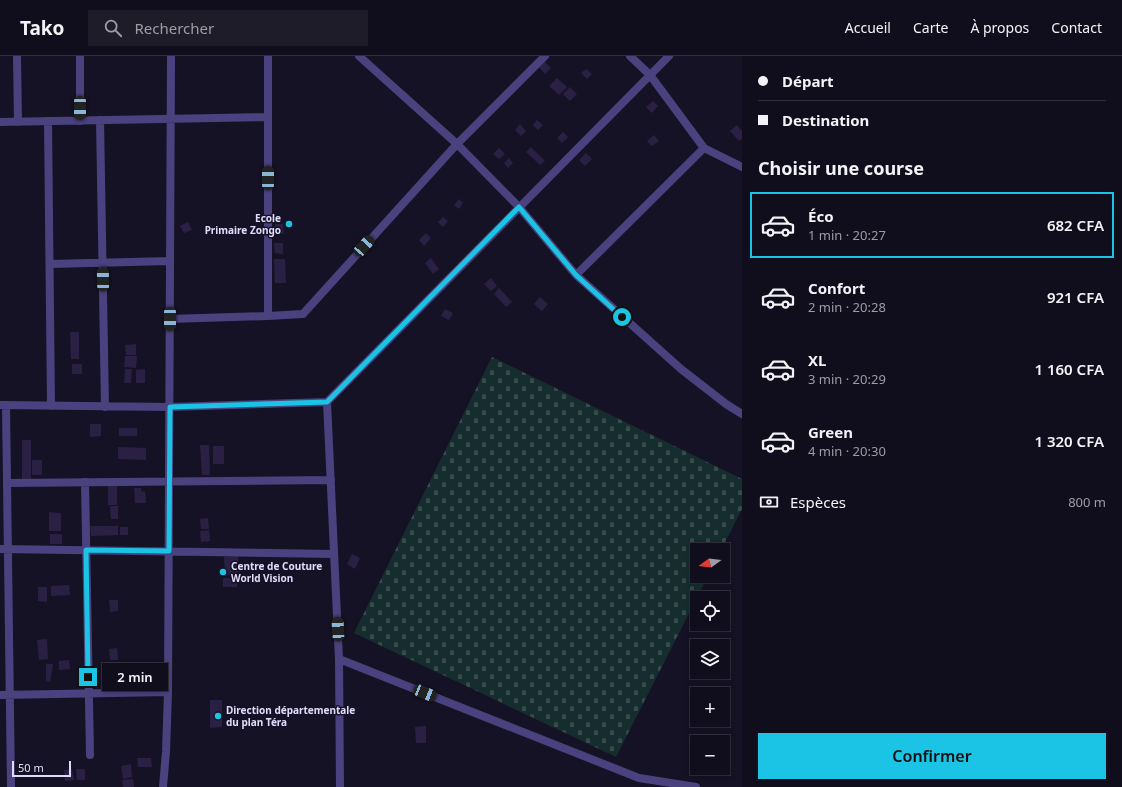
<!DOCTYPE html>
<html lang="fr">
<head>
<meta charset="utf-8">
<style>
	body { margin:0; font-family:"Noto Sans",sans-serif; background:#1e1c29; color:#f1f3f6; height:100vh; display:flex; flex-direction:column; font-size:15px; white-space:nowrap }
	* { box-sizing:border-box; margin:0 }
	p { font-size:13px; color:#9c9ca3 }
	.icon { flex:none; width:22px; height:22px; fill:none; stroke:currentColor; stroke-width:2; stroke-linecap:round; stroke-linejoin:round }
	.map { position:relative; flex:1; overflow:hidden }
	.drawer { display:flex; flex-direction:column; background:#100e1c; width:380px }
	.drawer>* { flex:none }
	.top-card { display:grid; align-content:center; height:88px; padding:0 16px; background:#100e1c }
	.needle { width:26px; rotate:255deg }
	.controls { position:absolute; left:690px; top:487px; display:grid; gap:8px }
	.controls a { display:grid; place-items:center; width:40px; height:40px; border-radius:0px; background:#100e1c; box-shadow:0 2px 6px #0003,0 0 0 1px #302e3b; font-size:20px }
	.scale { position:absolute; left:12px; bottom:10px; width:59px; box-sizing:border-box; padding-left:4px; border:2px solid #e0dafb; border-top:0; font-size:11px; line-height:14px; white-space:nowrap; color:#e0dafb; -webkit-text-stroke:3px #161225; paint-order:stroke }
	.end { position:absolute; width:18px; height:18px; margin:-9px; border:5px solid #1bc3e5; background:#111; box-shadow:0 0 0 2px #111 }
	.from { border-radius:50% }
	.bubble { position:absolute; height:28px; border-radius:0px; background:#100e1c; box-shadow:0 2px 6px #0003,0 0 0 1px #302e3b; font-size:13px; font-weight:600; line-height:28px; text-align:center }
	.car { position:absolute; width:12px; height:24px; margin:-12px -6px; border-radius:5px; box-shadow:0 0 3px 1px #0007; background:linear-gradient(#222 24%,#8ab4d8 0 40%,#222 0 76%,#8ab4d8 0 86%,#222 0) }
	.top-card b { display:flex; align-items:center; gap:14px; height:38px; font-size:15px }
	.top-card b+b { border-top:1px solid #302e3b }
	.top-card i { width:10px; height:10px; background:#f1f3f6 }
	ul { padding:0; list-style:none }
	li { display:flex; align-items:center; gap:12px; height:66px; margin:0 8px 6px; padding:0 8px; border:2px solid transparent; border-radius:0px }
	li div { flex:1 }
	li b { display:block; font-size:15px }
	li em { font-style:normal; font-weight:600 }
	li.on { border-color:#1bc3e5 }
	li>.icon { width:36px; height:36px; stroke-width:1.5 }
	h2 { padding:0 16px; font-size:18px; line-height:48px }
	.pay { display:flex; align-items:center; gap:10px; height:44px; padding:0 16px; font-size:15px }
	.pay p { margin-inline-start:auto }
	.button { display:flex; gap:8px; margin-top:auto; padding:8px 16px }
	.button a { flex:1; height:46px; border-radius:0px; background:#1bc3e5; color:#111; font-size:16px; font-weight:600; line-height:46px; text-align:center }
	header { display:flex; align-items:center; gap:24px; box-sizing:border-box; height:56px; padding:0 20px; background:#100e1c; border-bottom:1px solid #302e3b }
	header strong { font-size:19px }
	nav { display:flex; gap:22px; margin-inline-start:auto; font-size:14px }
	.search { width:280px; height:36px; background:#1e1c29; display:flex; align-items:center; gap:10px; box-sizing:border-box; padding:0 14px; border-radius:0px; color:#9c9ca3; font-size:15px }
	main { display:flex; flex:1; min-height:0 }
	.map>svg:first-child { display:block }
</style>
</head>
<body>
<header>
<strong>Tako</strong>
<div class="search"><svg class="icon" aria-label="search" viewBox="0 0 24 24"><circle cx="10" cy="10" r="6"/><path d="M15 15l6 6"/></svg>Rechercher</div>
<nav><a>Accueil</a><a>Carte</a><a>À propos</a><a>Contact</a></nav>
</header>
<main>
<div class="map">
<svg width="742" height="731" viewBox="0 0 742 731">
	<defs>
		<pattern id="cemetery-stones" width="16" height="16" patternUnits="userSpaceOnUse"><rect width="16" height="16" fill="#152d2e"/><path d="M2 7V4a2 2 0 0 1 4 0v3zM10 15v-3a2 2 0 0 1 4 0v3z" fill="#374b4d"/></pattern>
	</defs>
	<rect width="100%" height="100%" fill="#161225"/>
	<path fill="url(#cemetery-stones)" d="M492 301 742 423V453L721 494H697V520H708L616 701 354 577Z"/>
	<path fill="#2a2043" d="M544 5 551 12 545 18 539 11Z
		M586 13 592 18 587 23 581 17Z
		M557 22 567 31 559 39 549 30Z
		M570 31 577 38 570 45 563 38Z
		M653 45 658 50 652 57 646 51Z
		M537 64 543 69 538 74 533 69Z
		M520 68 526 75 521 80 515 74Z
		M737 69 742 75V83L739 85 730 75Z
		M563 76 568 81 562 87 557 82Z
		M654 79 659 85 652 90 647 85Z
		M531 91 545 105 540 109 526 96Z
		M499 92 505 98 499 103 493 98Z
		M586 97 592 103 585 110 579 104Z
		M509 102 513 107 508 112 504 107Z
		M459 143 463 147 459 153 454 149Z
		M443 161 448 165 443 171 438 166Z
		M188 166 192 174 184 177 180 170Z
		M275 168H283L284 178 276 179Z
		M426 177 431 182 424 190 419 184Z
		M274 187H283V198L275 197Z
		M431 202 439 213 433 218 425 207Z
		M274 203H285L286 227H275Z
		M491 222 497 230 491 235 484 228Z
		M499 232 512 246 506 251 494 238Z
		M540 241 548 248 542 255 534 248Z
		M445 253 453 257 449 264 441 260Z
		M70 276H79V303H71Z
		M136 288V299H126L125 289Z
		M125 300H137L136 312 124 311Z
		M72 308H82V318H72Z
		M125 313H132L131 327H124Z
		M145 313V327H136V314Z
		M90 368H101V380L90 381Z
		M119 372H137V380H119Z
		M22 384H31V424H22Z
		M200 389H209L210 419H202Z
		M213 390H224V408H213Z
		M118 391 146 392V404L118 403Z
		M32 404H42V419H32Z
		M108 430H117V449H108Z
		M134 432H141L142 436 145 435 146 447H135Z
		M110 450H118V463H111Z
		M49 456 61 457V475H49Z
		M208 462 209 473H201L200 463Z
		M90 470H118V479L91 480Z
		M120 471H128V479H120Z
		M209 474 210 485 201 486 200 475Z
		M50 478H62V488H50Z
		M352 498 360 502 355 513 347 508Z
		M238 500 239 518 225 519 224 501Z
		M223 522H237V531H223Z
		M69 529 70 539 51 540V530Z
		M38 531H47V546L38 545Z
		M109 544H118V555L110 556Z
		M47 583 48 603 39 604 37 584Z
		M117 592 118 604H110L109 593Z
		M69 604 70 613 59 614V605Z
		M46 608H53L50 626 46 625Z
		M111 611H121V622L111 621Z
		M210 644H222V671L210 672Z
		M426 670V687H416L415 671Z
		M137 702H151L152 711H138Z
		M131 708 132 721 123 723 121 710Z
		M72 713 74 724 65 725 64 714Z
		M76 713H85V724H77Z
		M133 723 134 731H123L122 724Z"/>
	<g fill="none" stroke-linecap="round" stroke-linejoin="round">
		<path stroke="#49427e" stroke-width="8" d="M17 0 18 66
			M359 0 457 88 519 151 576 219 681 313 726 348 742 358
			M630 0 650 19 704 92 742 111
			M100 64 105 351
			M48 65 51 350
			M80 65V0
			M0 66 268 61
			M50 208 170 205
			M576 219 704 92
			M268 260V0
			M170 263 268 260 303 258 457 88 545 0
			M327 346 339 603 340 731
			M0 349 170 351 327 346 669 0
			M6 349 11 731
			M85 426 90 699
			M7 427 331 424
			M0 493 334 498
			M339 603 639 722 696 731
			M0 639 168 636
			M163 731 166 696 168 636 171 0"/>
	</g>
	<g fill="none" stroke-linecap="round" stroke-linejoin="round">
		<path stroke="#1bc3e5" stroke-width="5" d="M88 621 86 494 169 495 170 351 327 346 519 151 576 219 622 261"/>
	</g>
	<g fill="#1bc3e5" stroke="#161225" stroke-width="1.5">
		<circle cx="289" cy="168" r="4"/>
		<circle cx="223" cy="516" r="4"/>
		<circle cx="218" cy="660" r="4"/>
	</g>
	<g text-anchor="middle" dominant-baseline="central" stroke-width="3" stroke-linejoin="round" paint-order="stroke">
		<g font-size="10" font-weight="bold" fill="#e0dafb" stroke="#161225" text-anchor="start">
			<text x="281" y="162" text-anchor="end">Ecole<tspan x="281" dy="12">Primaire Zongo</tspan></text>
			<text x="231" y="510">Centre de Couture<tspan x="231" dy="12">World Vision</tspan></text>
			<text x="226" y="654">Direction départementale<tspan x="226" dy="12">du plan Téra</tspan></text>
		</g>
	</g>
</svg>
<div class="controls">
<a><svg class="needle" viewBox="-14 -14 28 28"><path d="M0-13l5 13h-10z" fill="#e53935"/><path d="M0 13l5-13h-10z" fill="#9c9ca3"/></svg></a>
<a><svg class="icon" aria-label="locate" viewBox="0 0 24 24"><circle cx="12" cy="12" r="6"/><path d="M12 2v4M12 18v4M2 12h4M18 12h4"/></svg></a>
<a><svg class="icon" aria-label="layers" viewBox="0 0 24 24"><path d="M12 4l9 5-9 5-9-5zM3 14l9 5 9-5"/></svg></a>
<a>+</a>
<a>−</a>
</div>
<div class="scale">50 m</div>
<i class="end from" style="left:622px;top:261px"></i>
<i class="end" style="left:88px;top:621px"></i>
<div class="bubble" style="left:102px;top:607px;width:66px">2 min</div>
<i class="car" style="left:80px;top:52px;rotate:180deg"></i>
<i class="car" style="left:268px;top:122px;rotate:0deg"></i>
<i class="car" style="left:364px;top:190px;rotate:42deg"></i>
<i class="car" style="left:103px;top:223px;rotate:359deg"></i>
<i class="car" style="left:170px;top:263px;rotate:180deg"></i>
<i class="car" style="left:338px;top:573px;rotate:357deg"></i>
<i class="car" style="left:425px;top:637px;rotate:112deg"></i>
</div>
<section class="drawer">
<div class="top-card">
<b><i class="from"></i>Départ</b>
<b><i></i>Destination</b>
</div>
<h2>Choisir une course</h2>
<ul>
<li class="on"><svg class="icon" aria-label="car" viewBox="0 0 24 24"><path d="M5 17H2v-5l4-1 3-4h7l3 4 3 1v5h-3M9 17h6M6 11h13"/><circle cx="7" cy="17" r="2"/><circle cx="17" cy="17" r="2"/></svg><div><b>Éco</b><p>1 min · 20:27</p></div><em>682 CFA</em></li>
<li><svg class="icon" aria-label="car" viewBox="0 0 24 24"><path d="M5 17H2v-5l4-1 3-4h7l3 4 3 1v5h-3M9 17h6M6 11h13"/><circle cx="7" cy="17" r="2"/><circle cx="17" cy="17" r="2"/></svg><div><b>Confort</b><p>2 min · 20:28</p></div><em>921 CFA</em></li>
<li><svg class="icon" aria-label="car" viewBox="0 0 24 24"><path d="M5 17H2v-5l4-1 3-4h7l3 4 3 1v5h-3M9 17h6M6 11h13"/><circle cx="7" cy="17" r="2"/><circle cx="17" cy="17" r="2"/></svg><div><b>XL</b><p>3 min · 20:29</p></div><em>1 160 CFA</em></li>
<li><svg class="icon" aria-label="car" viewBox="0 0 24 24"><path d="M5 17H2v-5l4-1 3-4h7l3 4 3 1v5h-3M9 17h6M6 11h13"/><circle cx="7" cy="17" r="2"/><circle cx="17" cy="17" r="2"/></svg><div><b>Green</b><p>4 min · 20:30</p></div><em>1 320 CFA</em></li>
</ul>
<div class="pay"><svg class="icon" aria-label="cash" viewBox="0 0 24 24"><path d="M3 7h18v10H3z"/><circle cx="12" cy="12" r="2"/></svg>Espèces<p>800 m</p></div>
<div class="button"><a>Confirmer</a></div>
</section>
</main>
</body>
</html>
